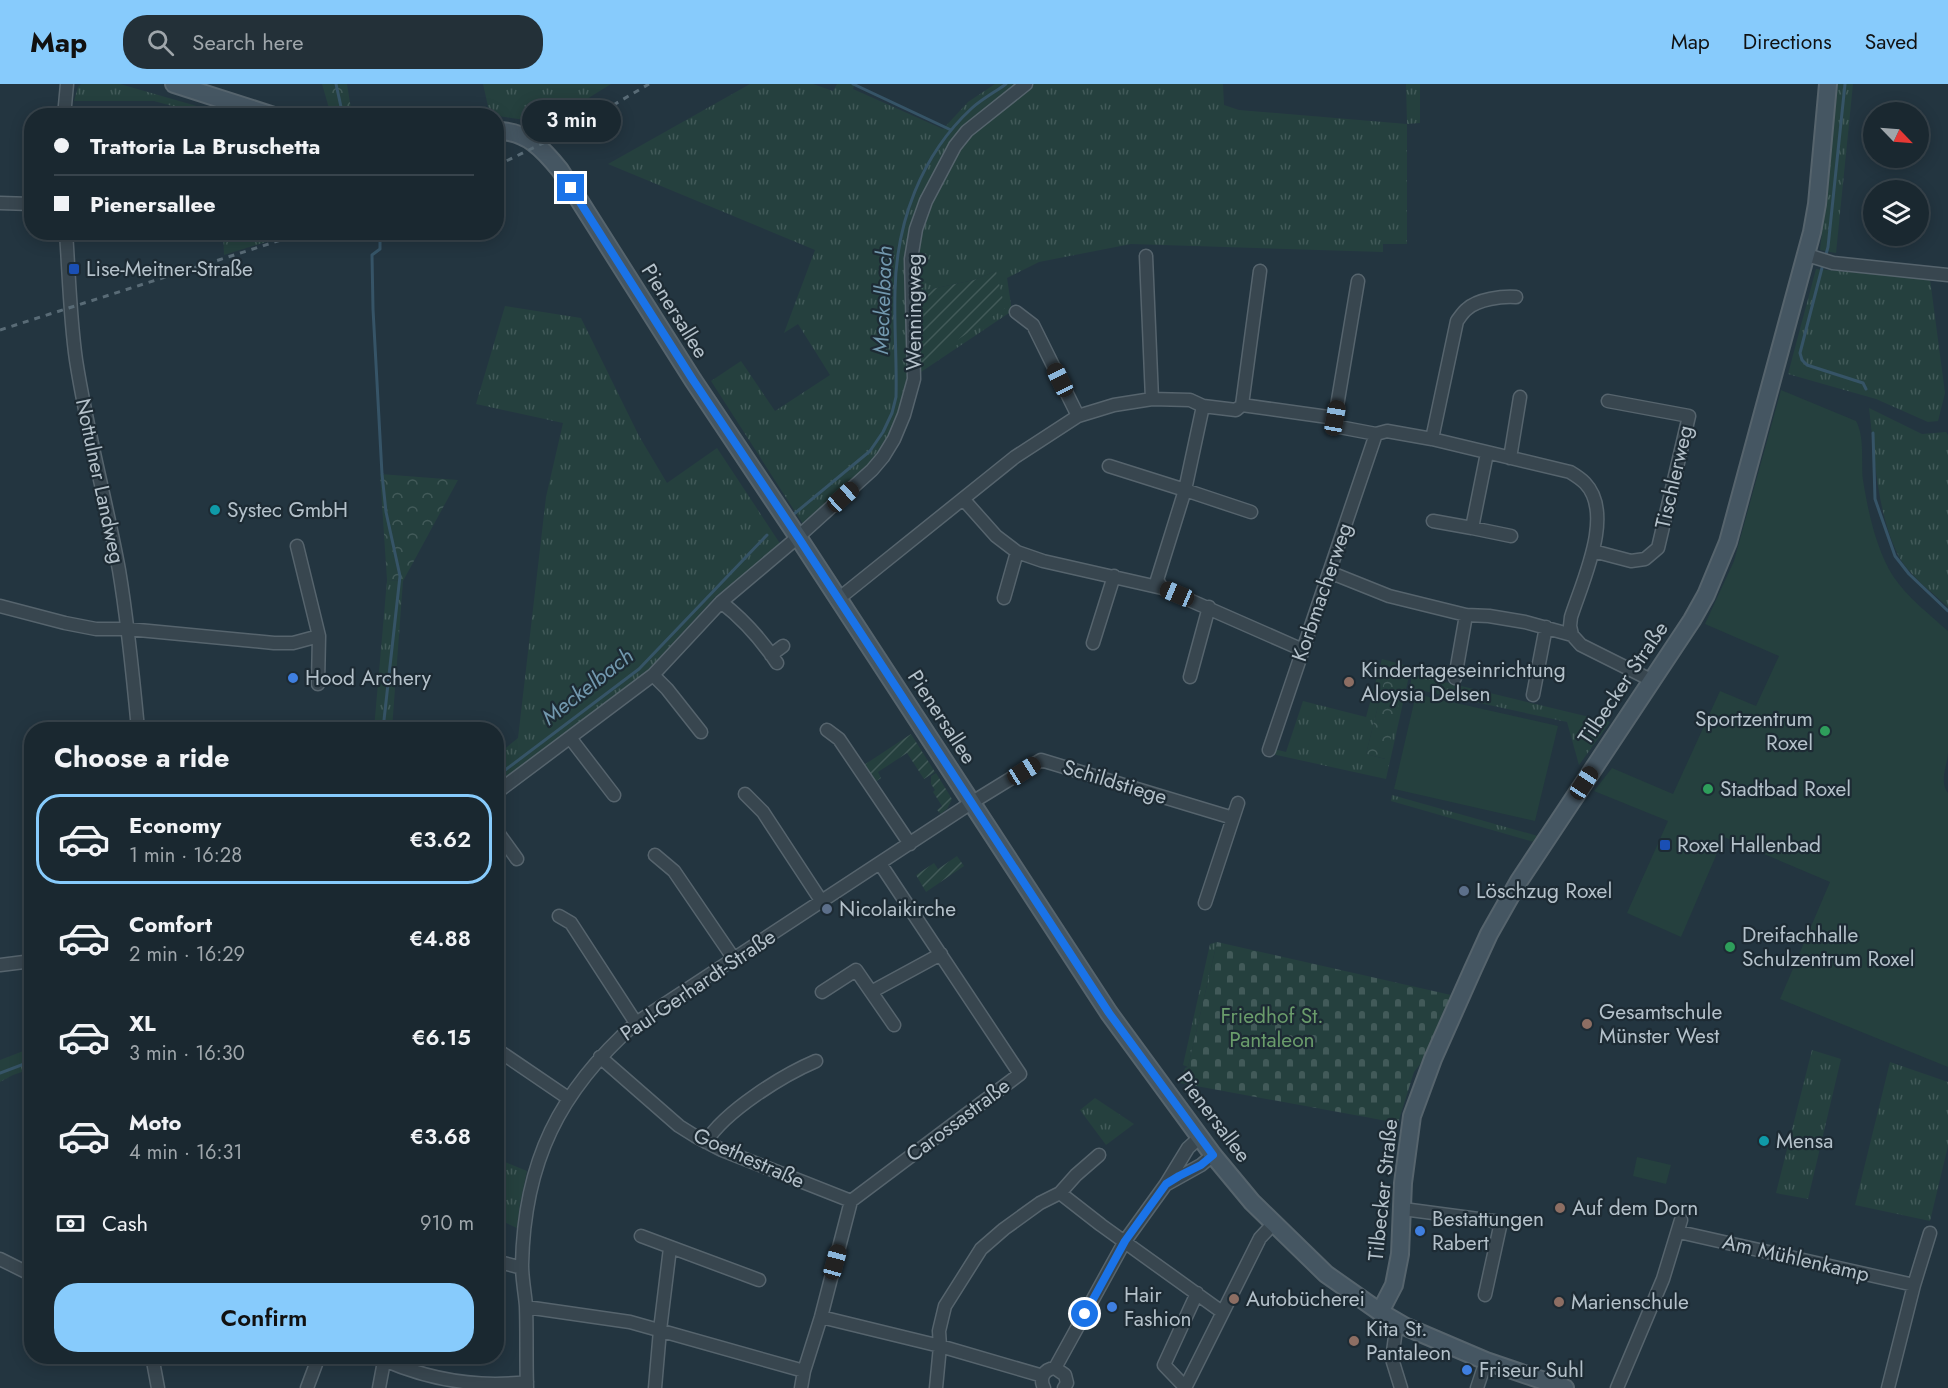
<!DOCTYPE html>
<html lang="en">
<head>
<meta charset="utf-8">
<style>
	body { margin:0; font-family:Jost,sans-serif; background:#233038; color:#f1f3f6; height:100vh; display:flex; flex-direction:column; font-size:22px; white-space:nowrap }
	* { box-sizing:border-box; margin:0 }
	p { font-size:20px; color:#9fa6ab }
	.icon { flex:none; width:33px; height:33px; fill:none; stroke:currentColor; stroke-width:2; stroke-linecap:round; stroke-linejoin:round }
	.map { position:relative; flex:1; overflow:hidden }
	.details { position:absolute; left:24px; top:638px; width:480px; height:642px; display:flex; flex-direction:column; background:#1a2830; border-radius:24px; box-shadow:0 3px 15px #0003,0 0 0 2px #38444c }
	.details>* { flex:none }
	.hud { position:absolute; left:24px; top:24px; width:480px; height:132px; border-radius:24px; box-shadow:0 3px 15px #0003,0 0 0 2px #38444c; display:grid; align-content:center; height:132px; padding:0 30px; background:#1a2830 }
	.needle { width:39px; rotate:115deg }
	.controls { position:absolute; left:1863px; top:18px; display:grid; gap:12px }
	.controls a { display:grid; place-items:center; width:66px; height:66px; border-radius:50%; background:#1a2830; box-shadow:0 3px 15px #0003,0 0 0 2px #38444c; font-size:30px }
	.end { position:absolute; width:27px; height:27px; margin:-14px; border:8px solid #1a73e8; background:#fff; box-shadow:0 0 0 3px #fff }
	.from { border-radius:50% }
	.bubble { position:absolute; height:42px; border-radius:21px; background:#1a2830; box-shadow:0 3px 15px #0003,0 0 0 2px #38444c; font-size:20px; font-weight:600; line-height:42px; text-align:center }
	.car { position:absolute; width:18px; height:36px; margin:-18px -9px; border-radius:8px; box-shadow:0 0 4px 2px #0007; background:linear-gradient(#222 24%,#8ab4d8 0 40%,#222 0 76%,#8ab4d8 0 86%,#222 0) }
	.hud b { display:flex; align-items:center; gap:21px; height:57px; font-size:22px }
	.hud b+b { border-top:2px solid #38444c }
	.hud i { width:15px; height:15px; background:#f1f3f6 }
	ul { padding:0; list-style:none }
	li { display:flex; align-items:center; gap:18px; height:90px; margin:0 12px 9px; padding:0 18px; border:3px solid transparent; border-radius:24px }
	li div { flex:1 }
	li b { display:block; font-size:22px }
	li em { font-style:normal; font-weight:600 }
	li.on { border-color:#87cbfc }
	li>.icon { width:54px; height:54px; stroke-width:1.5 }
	h2 { padding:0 30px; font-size:27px; line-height:72px }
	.pay { display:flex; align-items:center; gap:15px; height:66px; padding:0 30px; font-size:22px }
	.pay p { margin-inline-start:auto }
	.primary-button { display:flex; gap:12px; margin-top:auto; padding:12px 30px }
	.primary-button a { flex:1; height:69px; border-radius:24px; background:#87cbfc; color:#111; font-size:24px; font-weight:600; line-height:69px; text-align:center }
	header { display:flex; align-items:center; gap:36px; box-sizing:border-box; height:84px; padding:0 30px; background:#87cbfc; color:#111 }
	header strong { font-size:28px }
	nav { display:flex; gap:33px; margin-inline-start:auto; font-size:21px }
	.search { width:420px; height:54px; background:#233038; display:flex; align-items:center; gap:15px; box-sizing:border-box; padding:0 21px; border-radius:24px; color:#9fa6ab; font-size:22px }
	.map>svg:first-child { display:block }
</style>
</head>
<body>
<header>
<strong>Map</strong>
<div class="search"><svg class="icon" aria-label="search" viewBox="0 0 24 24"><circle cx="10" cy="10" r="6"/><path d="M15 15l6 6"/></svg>Search here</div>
<nav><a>Map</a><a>Directions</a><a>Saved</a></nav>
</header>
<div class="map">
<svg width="1948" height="1304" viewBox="0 0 1948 1304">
	<defs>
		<pattern id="grass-tufts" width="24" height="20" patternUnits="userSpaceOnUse" patternTransform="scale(1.5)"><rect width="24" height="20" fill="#25403e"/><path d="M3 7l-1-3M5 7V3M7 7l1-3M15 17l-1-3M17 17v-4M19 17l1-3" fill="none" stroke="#425a59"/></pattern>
		<pattern id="forest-crowns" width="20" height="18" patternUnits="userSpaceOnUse" patternTransform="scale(1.5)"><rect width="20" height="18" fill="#25403e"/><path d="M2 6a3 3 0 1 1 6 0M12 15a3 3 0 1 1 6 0" fill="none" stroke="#425a59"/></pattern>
		<pattern id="cemetery-stones" width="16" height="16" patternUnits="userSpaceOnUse" patternTransform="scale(1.5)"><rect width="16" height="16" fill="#25403e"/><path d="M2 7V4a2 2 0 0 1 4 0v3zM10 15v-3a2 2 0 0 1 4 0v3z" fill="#425a59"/></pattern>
		<pattern id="garden-furrows" width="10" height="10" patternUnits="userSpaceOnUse" patternTransform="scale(1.5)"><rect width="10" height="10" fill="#25403e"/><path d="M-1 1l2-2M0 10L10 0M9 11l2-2" fill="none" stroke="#425a59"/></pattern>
	</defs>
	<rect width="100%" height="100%" fill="#233540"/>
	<path fill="url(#grass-tufts)" fill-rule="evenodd" d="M81 0H120L228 31H205L154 17H74L78 3Z
		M483 0H611L545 41 539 38 490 31Z
		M750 0H813L833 7 837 0H855L853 5 943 45 968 18 995 0H1020L965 44 907 174 905 210 909 296 901 329 880 370 805 443 711 297 741 277 775 327 830 291 798 240 784 249 815 166 608 80Z
		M1033 0H1223L1224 21 1239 26 1407 40 1406 0H1420V39L1407 40V160H1383V168L1131 160 1039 178 1007 194 1012 227 918 290 917 283 996 187 974 196 913 209 916 166 929 119 958 64 987 34Z
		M1838 0H1853L1836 169 1820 166Z
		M223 149V148L295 149 224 171Z
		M1816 185 1930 195 1945 309 1938 337 1928 338 1876 315 1788 290Z
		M505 222 581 234 639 352 667 399 717 364 781 461 716 512 648 586 497 707V671L518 654 546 413 563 339 476 320Z
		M1869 324 1922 350 1946 348 1948 351V523C1931 507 1907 490 1897 469 1876 424 1875 372 1869 324Z
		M387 496 403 497 392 645H374Z
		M1382 575 1411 583 1386 695 1272 670 1274 665 1286 668 1303 617 1366 633ZM1386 590 1385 675 1366 670Z
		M1412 590 1610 638 1579 681 1567 638 1410 604Z
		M1392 711 1538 752 1534 758 1391 717Z
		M1217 858 1188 983 1183 981 1210 860Z
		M31 964V985L13 991 0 998V976Z
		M1812 966 1841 975 1808 1115 1776 1109Z
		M1890 978 1948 998V1062L1930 1137 1855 1121Z
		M1095 1014 1134 1040 1106 1061 1080 1026Z
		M500 1076 527 1087 520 1120 517 1144 497 1135V1086Z"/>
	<path fill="url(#forest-crowns)" d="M322 0H347L352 31H331Z
		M380 390 458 396 403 497 387 496Z
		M1386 590 1405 595 1386 675 1366 670Z"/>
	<path fill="url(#cemetery-stones)" d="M1217 858 1451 911 1421 979 1414 988 1398 1039 1180 999 1185 984 1188 983Z"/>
	<path fill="url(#garden-furrows)" d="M996 187 1005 224 917 283 913 209 974 196Z
		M911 650 935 688 924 695 907 669 878 688 881 694 875 698 864 681Z
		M936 689 952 715 947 725 941 730 937 726 942 722 933 708 935 706 931 700V692Z
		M957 772 964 782 926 808 916 791 934 779 938 785Z"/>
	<path fill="#25403e" d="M1781 306 1856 337C1865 353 1861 378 1863 396 1868 427 1876 465 1893 492 1907 513 1930 531 1948 547 1948 588 1948 629 1948 669 1947 683 1939 697 1948 709V983L1780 915 1830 798 1724 753 1681 853 1627 829 1668 737 1594 707 1612 684 1673 710 1720 607 1756 622 1779 572 1705 540 1734 477Z
		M1416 610 1558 642 1535 737 1394 705Z
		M1637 1073 1671 1081 1666 1100 1633 1092Z"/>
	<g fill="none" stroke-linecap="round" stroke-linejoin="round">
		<path stroke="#365467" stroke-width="3" d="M336 0 343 32
			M853 0 951 46
			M380 148V165L372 171 373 225 382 390 386 428 400 492 383 645
			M1825 174 1828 163 1845 0
			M1823 180 1800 269 1802 276 1807 281 1863 299 1866 305
			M1873 349 1875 415 1895 472 1909 490 1948 527
			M794 430 870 367 883 348 892 329 896 313C897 278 894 243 895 208 896 139 921 71 972 24 982 15 995 8 1006 0
			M496 693 639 585 767 451
			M0 989 32 977"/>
		<g stroke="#56646d" stroke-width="15">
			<path id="minor" d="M64 32 67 0
				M0 119 32 120
				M66 148C69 191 70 234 76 276 87 347 106 416 119 486 128 539 133 592 138 645
				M1807 171 1833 179 1948 191
				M1146 172 1152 315
				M1016 228 1033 241 1078 332
				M1242 321 1260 187
				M1335 334 1358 197
				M1432 355 1457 237C1460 233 1463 228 1467 225 1478 215 1502 212 1516 213
				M1487 369 1472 444 1511 452
				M1510 374 1520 313
				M1109 382 1185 406 1203 322
				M964 416 996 452 1017 468
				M1433 437 1472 444
				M297 462 319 552 318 600
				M1593 467 1631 477 1645 475 1658 464 1689 332 1608 317
				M1329 488 1389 512 1466 531 1489 532 1525 538 1572 551 1581 561 1653 597
				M1162 504 1157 496 1185 406 1251 428
				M1004 514 1017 468 1043 477 1162 504 1303 566
				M837 516 1015 373 1078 332 1114 321 1152 315 1190 316 1203 322 1236 326 1242 321 1335 334 1334 342 1376 350 1387 347 1432 355 1570 388C1575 391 1581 395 1585 399 1615 430 1582 498 1571 533L1570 542 1572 551
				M721 518C743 535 761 555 777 579
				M0 522 65 539 96 545H128L274 559H293L319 552
				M1093 559 1114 492
				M771 571 783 562
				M653 591 667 605 701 648
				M1190 593 1209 523
				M1455 594 1466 531
				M1533 611 1546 543
				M827 646 839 655 910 760
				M571 655 614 711
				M1269 666 1376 350
				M496 709 653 591 721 518 798 453 872 386 883 373 894 355 904 331 914 295 911 175 916 145 926 117 955 62 967 47 1026 0
				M745 710 763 728 822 818
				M496 746 517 775
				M655 771 674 787 734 875
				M1205 819 1238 719
				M559 832 571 839 636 939
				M0 881 32 877
				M822 908 856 886 894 941
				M871 908 941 870
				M496 965 568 1014
				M600 973 679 1042 695 1052 722 1066 851 1117
				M706 1058C725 1027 783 991 816 977
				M1167 1100 1201 1081 1213 1071
				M1060 1109 1101 1141 1222 1228
				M1403 1125 1501 1138 1485 1211
				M1679 1148 1914 1201
				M641 1152 759 1196
				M0 1175 32 1191
				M496 1177 522 1184
				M526 1223 630 1238 804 1287
				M821 1233 940 1262 1043 1292
				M1397 1238 1392 1275 1401 1304
				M152 1272 158 1304
				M384 1276C430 1296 477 1304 527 1298
				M1055 1284 1125 1157 1166 1100 1188 1064 1199 1054
				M1185 1303 1164 1281 1197 1209
				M307 1304 319 1272
				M379 1304 385 1272
				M527 1304C526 1277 527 1249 526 1222 525 1209 522 1195 522 1181 524 1078 559 1007 636 939L971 719 1041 676 1233 734
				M655 1304 660 1246 670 1164
				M801 1304 804 1287 821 1233 851 1117 1020 990 881 781
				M936 1304 940 1262 939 1247 945 1222 981 1165 1004 1145 1040 1119 1060 1109 1076 1091 1099 1071
				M1044 1304C1039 1294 1044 1285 1055 1284L1065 1291 1067 1299 1064 1304
				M1185 1304 1260 1154 1273 1140
				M1477 1304 1486 1277
				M1617 1304 1663 1195 1681 1136
				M1888 1304 1914 1201 1930 1149"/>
		</g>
		<g stroke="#56646d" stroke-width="20">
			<path id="secondary" d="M174 0 274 32
				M496 47C526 46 543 65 560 86L693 296 798 453 1109 929 1213 1071 1252 1118 1326 1190 1380 1228 1404 1242 1486 1277 1565 1304
				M1380 1228 1394 1201 1400 1170 1403 1099 1412 1032 1433 975 1473 885 1489 850 1519 797 1692 536 1706 511 1728 458 1812 148 1817 120 1828 0"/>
		</g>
		<use href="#minor" stroke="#38464f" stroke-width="12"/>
		<use href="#secondary" stroke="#455662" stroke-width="16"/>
		<path stroke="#596b76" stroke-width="3" stroke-dasharray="6 6" stroke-linecap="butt" d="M496 82 576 43 649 0
			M0 246 306 148"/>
	</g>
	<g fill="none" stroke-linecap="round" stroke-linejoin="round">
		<path stroke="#1a73e8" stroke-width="8" d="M571 104 693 296 798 453 1109 929 1213 1071 1201 1081 1179 1092 1166 1100 1125 1157 1085 1230"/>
	</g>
	<g fill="#1a4fb4" stroke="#1d2b34" stroke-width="2">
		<rect x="68" y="179" width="12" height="12" rx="3"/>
		<rect x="1659" y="755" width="12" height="12" rx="3"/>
	</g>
	<g fill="#0f9aa8" stroke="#1d2b34" stroke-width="2">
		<circle cx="215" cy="426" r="6"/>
		<circle cx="1764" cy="1057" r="6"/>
	</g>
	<g fill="#3f7fe0" stroke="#1d2b34" stroke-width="2">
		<circle cx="293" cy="594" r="6"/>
		<circle cx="1420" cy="1147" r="6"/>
		<circle cx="1112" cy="1223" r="6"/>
		<circle cx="1467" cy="1286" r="6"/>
	</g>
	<g fill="#8d6e63" stroke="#1d2b34" stroke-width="2">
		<circle cx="1349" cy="598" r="6"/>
		<circle cx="1587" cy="940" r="6"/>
		<circle cx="1560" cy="1124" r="6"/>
		<circle cx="1234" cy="1215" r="6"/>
		<circle cx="1559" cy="1218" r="6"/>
		<circle cx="1354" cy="1257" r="6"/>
	</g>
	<g fill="#2e9e5b" stroke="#1d2b34" stroke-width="2">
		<circle cx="1825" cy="647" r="6"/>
		<circle cx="1708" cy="705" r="6"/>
		<circle cx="1730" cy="863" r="6"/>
	</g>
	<g fill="#5c6f8a" stroke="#1d2b34" stroke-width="2">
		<circle cx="1464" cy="807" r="6"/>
		<circle cx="827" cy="825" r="6"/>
	</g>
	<g text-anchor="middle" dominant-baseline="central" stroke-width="4.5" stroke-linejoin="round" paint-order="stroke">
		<g font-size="21" fill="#b4c1ca" stroke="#1d2b34" text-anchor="start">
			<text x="86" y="185">Lise-Meitner-Straße</text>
			<text x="227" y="426">Systec GmbH</text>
			<text x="1361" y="586">Kindertageseinrichtung<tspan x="1361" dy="24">Aloysia Delsen</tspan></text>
			<text x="305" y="594">Hood Archery</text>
			<text x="1813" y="635" text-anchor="end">Sportzentrum<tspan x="1813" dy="24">Roxel</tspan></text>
			<text x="1720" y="705">Stadtbad Roxel</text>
			<text x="1677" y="761">Roxel Hallenbad</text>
			<text x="1476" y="807">Löschzug Roxel</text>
			<text x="839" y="825">Nicolaikirche</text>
			<text x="1742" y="851">Dreifachhalle<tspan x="1742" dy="24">Schulzentrum Roxel</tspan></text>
			<text x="1599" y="928">Gesamtschule<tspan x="1599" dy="24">Münster West</tspan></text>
			<text x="1776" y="1057">Mensa</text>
			<text x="1572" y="1124">Auf dem Dorn</text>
			<text x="1432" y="1135">Bestattungen<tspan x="1432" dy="24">Rabert</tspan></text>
			<text x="1124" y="1211">Hair<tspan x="1124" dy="24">Fashion</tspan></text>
			<text x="1246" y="1215">Autobücherei</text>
			<text x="1571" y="1218">Marienschule</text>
			<text x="1366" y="1245">Kita St.<tspan x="1366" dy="24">Pantaleon</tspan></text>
			<text x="1479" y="1286">Friseur Suhl</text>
		</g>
		<g font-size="21" fill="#b4c1ca" stroke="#1d2b34">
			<text transform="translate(675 227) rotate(58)">Pienersallee</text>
			<text transform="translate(914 228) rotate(-90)">Wenningweg</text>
			<text transform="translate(1674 393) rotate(-77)">Tischlerweg</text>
			<text transform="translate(100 397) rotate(78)">Nottulner Landweg</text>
			<text transform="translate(1322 508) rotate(-71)">Korbmacherweg</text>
			<text transform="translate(1623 599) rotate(-56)">Tilbecker Straße</text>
			<text transform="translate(942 633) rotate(57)">Pienersallee</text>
			<text transform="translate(1115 698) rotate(17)">Schildstiege</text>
			<text transform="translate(698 901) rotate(-34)">Paul-Gerhardt-Straße</text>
			<text transform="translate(1214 1033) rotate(53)">Pienersallee</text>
			<text transform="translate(958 1036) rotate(-37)">Carossastraße</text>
			<text transform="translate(749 1074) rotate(24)">Goethestraße</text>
			<text transform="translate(1383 1106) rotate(-84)">Tilbecker Straße</text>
			<text transform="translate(1796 1174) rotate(13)">Am Mühlenkamp</text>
		</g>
		<g font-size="21" fill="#6a9c6b" stroke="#1d2b34">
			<text x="1272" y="932">Friedhof St.<tspan x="1272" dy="24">Pantaleon</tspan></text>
		</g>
		<g font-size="22" font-style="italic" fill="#7298ae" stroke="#1d2b34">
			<text transform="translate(882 216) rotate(-88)">Meckelbach</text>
			<text transform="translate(587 602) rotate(-38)">Meckelbach</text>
		</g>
	</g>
</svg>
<div class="controls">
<a><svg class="needle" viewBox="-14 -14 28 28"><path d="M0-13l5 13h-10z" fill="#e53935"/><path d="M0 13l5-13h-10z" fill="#9fa6ab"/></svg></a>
<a><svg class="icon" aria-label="layers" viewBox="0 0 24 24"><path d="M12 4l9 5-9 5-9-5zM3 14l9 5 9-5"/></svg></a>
</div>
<i class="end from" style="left:1085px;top:1230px"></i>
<i class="end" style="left:571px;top:104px"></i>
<div class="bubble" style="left:522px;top:16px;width:99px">3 min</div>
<i class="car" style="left:1060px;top:296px;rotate:334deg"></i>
<i class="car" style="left:1335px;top:334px;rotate:10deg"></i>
<i class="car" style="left:843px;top:413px;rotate:48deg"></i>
<i class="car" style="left:1177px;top:510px;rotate:293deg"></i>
<i class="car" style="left:1024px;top:687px;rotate:58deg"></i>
<i class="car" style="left:1584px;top:699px;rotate:33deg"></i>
<i class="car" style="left:835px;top:1178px;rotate:15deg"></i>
<div class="hud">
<b><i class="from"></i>Trattoria La Bruschetta</b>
<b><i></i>Pienersallee</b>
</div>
<section class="details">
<h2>Choose a ride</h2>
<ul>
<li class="on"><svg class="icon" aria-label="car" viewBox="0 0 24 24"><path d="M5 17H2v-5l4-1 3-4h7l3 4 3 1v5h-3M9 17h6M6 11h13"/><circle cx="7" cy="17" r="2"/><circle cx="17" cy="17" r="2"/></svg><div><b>Economy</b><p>1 min · 16:28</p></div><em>€3.62</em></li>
<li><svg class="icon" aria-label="car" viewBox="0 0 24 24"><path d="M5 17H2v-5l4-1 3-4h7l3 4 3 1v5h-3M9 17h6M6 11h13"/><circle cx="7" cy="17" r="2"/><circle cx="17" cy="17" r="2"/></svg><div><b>Comfort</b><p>2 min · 16:29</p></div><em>€4.88</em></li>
<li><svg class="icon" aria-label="car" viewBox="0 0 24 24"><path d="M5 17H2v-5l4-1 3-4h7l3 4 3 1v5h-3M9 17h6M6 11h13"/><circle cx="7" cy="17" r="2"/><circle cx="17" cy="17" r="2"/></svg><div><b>XL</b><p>3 min · 16:30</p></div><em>€6.15</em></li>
<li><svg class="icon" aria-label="car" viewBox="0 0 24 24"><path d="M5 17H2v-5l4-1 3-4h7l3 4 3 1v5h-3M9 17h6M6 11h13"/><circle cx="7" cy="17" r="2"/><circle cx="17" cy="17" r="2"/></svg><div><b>Moto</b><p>4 min · 16:31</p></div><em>€3.68</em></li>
</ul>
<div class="pay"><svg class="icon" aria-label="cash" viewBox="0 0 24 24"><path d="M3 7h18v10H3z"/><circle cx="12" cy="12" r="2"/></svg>Cash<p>910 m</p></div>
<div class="primary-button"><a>Confirm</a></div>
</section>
</div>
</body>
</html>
